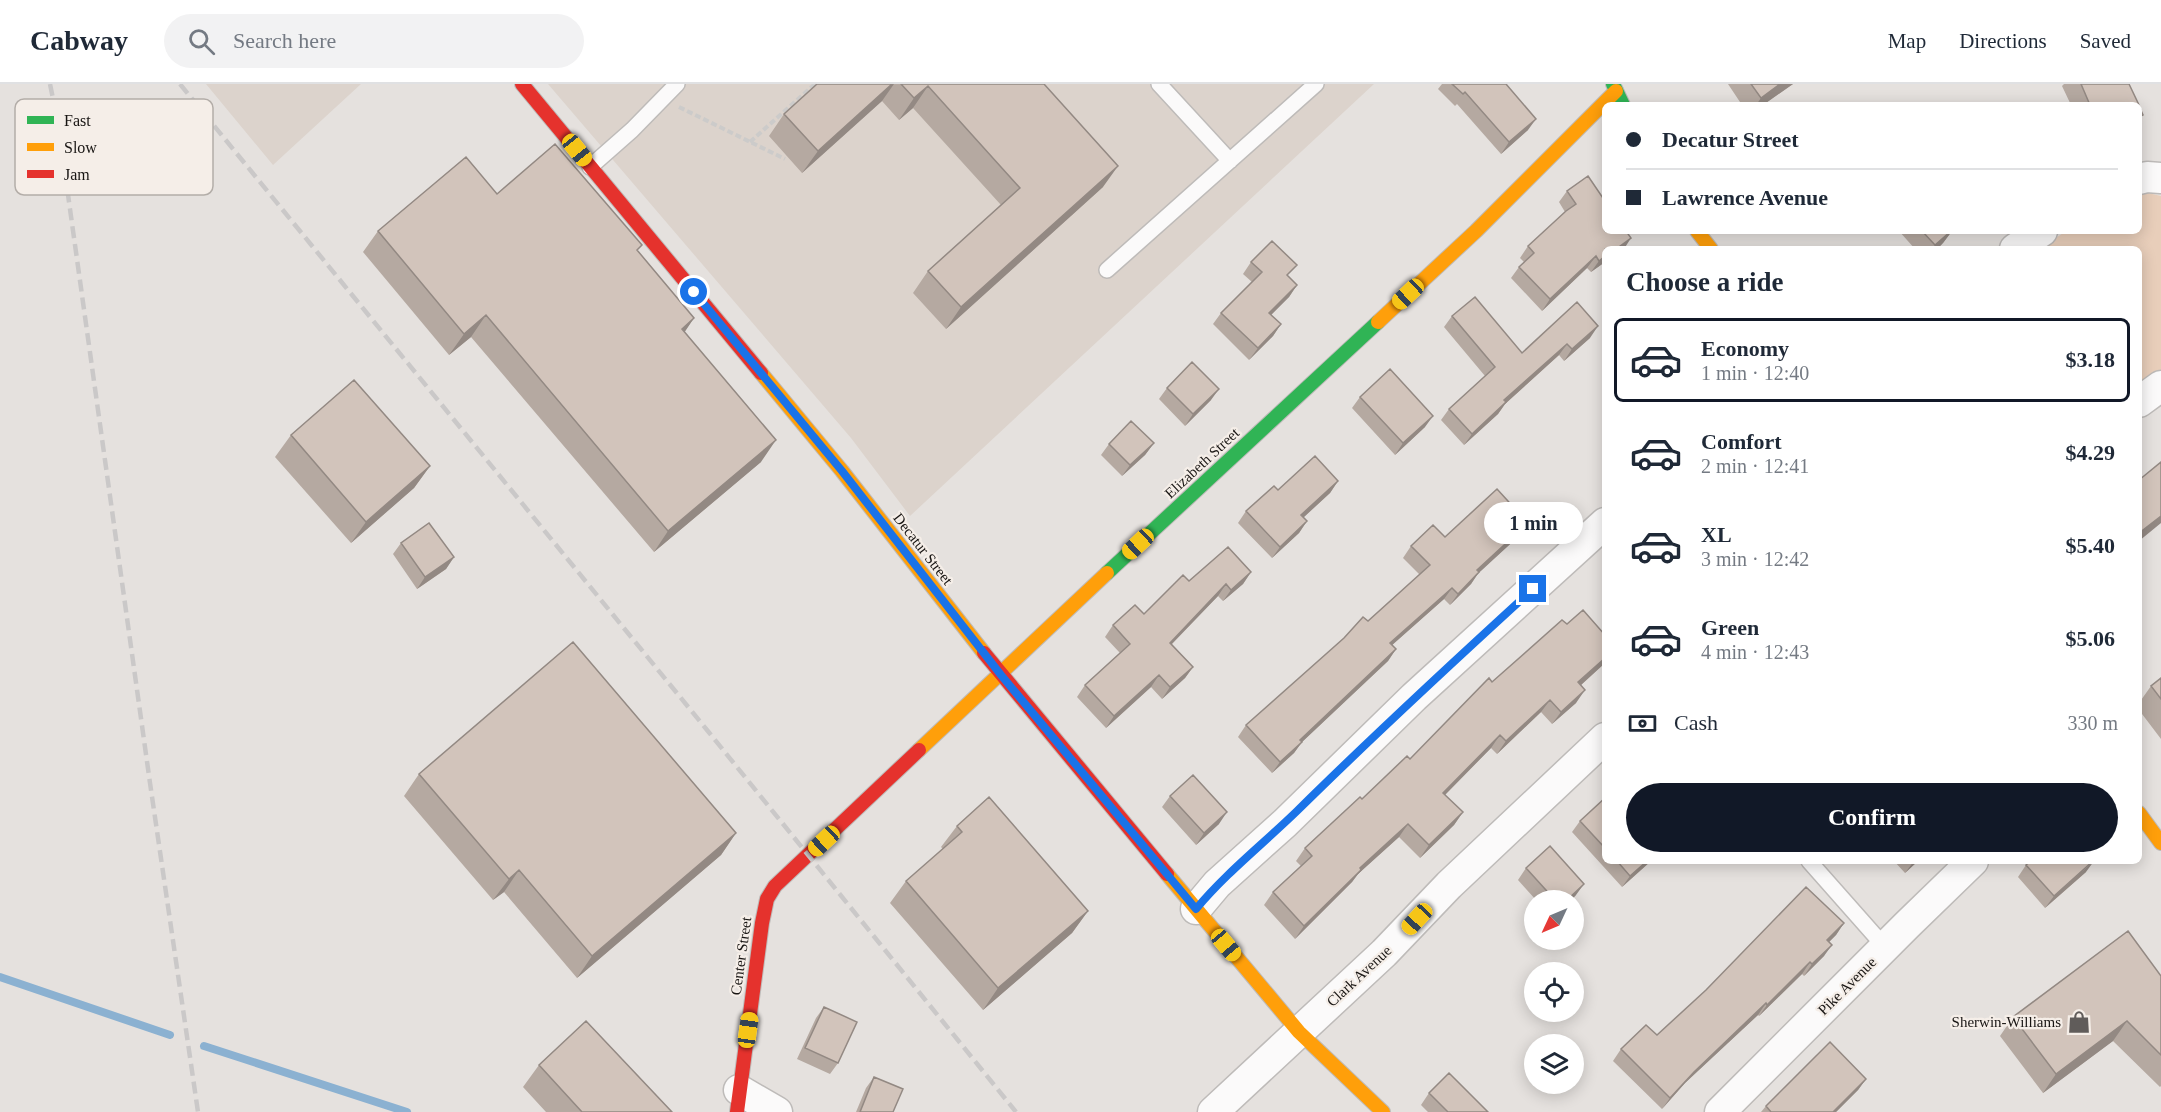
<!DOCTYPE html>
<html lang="en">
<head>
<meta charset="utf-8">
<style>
	body { margin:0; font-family:Georgia,serif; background:#f2f2f3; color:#1f2937; height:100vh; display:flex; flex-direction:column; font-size:22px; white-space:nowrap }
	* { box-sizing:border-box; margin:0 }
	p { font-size:20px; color:#747a83 }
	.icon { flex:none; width:33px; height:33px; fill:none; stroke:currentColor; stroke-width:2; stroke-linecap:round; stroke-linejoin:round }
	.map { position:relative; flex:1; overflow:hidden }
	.details { position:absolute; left:1602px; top:162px; width:540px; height:618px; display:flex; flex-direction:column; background:#fff; border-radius:9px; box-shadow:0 3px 15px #0003 }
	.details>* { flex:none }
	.guide { position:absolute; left:1602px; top:18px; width:540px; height:132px; border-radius:9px; box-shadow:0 3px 15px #0003; display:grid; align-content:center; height:132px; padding:0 24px; background:#fff }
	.needle { width:39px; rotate:226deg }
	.controls { position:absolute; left:1524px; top:806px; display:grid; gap:12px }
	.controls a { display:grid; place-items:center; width:60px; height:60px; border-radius:50%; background:#fff; box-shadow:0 3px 15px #0003; font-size:30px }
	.end { position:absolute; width:27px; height:27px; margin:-14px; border:8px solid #1a73e8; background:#fff; box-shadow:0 0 0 3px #fff }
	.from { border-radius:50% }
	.bubble { position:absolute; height:42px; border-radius:21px; background:#fff; box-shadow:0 3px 15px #0003; font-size:20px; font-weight:600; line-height:42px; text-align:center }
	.car { position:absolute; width:18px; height:36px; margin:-18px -9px; border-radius:8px; box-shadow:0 0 4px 2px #0007; background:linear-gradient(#f5c518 24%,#345 0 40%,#f5c518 0 76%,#345 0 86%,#f5c518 0) }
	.guide b { display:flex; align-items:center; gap:21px; height:57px; font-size:22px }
	.guide b+b { border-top:2px solid #e0e1e3 }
	.guide i { width:15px; height:15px; background:#1f2937 }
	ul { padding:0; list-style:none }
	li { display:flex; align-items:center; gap:18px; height:84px; margin:0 12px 9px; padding:0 12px; border:3px solid transparent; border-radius:9px }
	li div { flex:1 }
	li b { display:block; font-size:22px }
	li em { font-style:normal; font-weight:600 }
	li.active { border-color:#111827 }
	li>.icon { width:54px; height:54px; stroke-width:1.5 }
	h2 { padding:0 24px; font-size:27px; line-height:72px }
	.pay { display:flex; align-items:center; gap:15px; height:66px; padding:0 24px; font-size:22px }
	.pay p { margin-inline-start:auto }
	.action { display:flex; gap:12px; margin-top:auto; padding:12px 24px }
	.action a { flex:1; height:69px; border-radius:36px; background:#111827; color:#fff; font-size:24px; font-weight:600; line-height:69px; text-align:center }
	header { display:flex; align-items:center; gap:36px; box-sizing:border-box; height:84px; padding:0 30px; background:#fff; border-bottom:2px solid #e0e1e3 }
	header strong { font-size:28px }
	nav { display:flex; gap:33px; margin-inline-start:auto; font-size:21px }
	.search { width:420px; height:54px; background:#f2f2f3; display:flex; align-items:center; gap:15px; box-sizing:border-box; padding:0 21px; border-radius:33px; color:#747a83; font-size:22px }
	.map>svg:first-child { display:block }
</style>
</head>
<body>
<header>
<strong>Cabway</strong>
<div class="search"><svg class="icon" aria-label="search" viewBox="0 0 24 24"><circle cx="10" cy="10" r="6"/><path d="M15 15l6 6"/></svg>Search here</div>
<nav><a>Map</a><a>Directions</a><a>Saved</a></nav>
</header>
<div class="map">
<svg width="2161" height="1028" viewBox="0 0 2161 1028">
	<rect width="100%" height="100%" fill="#e5e1de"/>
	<path fill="#dcd3cc" d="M206 0H361L273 81Z
		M548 0H1374L910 432 851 354Z"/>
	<path fill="#e8ceba" d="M2144 108 2161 112V287L2139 304V165H2040L2066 147H2139V110Z"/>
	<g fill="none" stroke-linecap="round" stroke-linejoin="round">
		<path stroke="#8bb1d1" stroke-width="8" d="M0 893 170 951
			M204 962 407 1028"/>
		<g stroke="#bebbb9" stroke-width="18">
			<path id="lane" d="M1159 0 1230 77
				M590 83 632 46 677 0
				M1107 186 1316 0
				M1809 777 1885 863"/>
		</g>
		<g stroke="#bebbb9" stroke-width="33">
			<path id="street" d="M2139 95 2147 93 2161 94
				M2015 165 2042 147
				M2139 318 2161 302
				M1196 825 1217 800 1285 739 1414 613 1605 439
				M739 1006 777 1028
				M1213 1028 1384 869 1449 801 1605 654
				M1720 1028 1907 841 1973 777"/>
		</g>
		<g stroke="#bebbb9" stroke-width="16">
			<path id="fast" d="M1613 0 1623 21
				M1107 489 1378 238"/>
		</g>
		<g stroke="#bebbb9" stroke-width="16">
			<path id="slow" d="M1697 147 1711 165
				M1378 238 1476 147 1616 7
				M761 289 842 387 984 569
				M919 666 1107 489
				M2139 729 2161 759
				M1167 790 1299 948 1383 1028"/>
		</g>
		<g stroke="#bebbb9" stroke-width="16">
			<path id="jam" d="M522 0 761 289
				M984 569 1167 790
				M737 1028 762 839 767 815 775 802 919 666"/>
		</g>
		<path stroke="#cccbca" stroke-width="4" stroke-dasharray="6 3" stroke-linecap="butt" d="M679 23 785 75
			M750 58 815 0"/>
		<use href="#lane" stroke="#fbfafa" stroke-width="15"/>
		<use href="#street" stroke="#fbfafa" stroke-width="30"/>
		<use href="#fast" stroke="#30b455" stroke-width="14"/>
		<use href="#slow" stroke="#ff9f0a" stroke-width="14"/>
		<use href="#jam" stroke="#e5322d" stroke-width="14"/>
		<path stroke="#cac8c8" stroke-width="4.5" stroke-dasharray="12 6" stroke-linecap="butt" d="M50 0 58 39 150 699 198 1028
			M180 0 707 646 1016 1028"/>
	</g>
	<path fill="#b5a9a1" d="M817 0H1044L1103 103 946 245 913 209 928 187 1001 121 913 24 899 36 882 17 802 89 769 52 784 30Z
		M1442 0H1506L1528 46 1501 70 1457 20 1455 22 1438 5Z
		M1728 0H1793L1763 21H1742Z
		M2064 0H2129L2139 21H2071L2062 2Z
		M1588 92 1605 178 1591 188 1587 184 1542 227 1511 194 1519 183 1524 178 1520 174 1528 162 1565 128 1559 118 1567 107Z
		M497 110 638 167 694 234 684 248 761 378 654 468 471 253 449 271 363 168 378 147Z
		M1899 147H1952L1943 159 1937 165H1915Z
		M1251 178 1289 193 1297 201 1289 213 1271 231 1281 240 1273 252 1249 276 1213 240 1221 229 1252 198 1243 190Z
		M1452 232 1522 269 1590 254 1564 277 1559 271 1505 320 1498 330 1464 361 1441 336 1449 325 1485 292 1444 243Z
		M1167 304 1211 316 1185 342 1159 315Z
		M1360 313 1425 343 1395 371 1352 324Z
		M291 351 430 382 414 404 351 459 275 373Z
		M1154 359 1145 371 1122 392 1101 371 1109 360Z
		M1338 397 1330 409 1303 434 1307 437 1299 449 1272 474 1238 439 1246 427 1278 406Z
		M1520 451 1479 488 1471 500 1450 521 1444 515 1392 561 1396 565 1388 577 1302 658 1294 669 1272 689 1238 653 1246 641 1368 537 1420 491 1403 474 1411 462 1445 453Z
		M401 459 454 473 446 485 417 505 393 470Z
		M1251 488 1243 500 1223 517 1218 512 1172 560 1193 583 1185 594 1162 615 1151 603 1106 644 1077 613 1085 601 1120 569 1105 553 1113 541 1144 530 1189 497Z
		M1567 540 1605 551V579L1581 601 1576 619 1552 640 1541 628 1497 670 1491 664 1445 711 1463 728 1454 741 1420 774 1399 753 1358 790 1352 798 1295 855 1264 821 1273 808 1301 782 1296 777 1305 764 1410 675 1492 598Z
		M2161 594V655L2139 626V619L2151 602Z
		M419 690 736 749 721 771 577 894 504 808 493 816 404 712Z
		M1170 712 1219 740 1196 761 1162 723Z
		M1605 714V777H1651L1622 803 1572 748 1580 737Z
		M957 742 1088 827 1072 849 983 926 890 819 906 797 943 765 941 763Z
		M1894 777H1918L1905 789Z
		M2026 781 2086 788 2045 824 2018 793Z
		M1526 784 1576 811 1571 816H1536L1518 796Z
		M1844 839 1836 851 1829 858 1824 872 1804 892 1802 890 1759 932 1758 931 1685 999 1662 1025 1613 977 1621 965 1657 951Z
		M2161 892V1002L2160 1003 2113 957 2043 1009 2000 952 2013 933Z
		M824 923 838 979 830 990 797 975 816 934Z
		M539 981 672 1028H546L523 1003Z
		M874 993 893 1028H856L866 1004Z
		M1866 995 1858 1006 1836 1028H1761L1766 1022Z
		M1429 1009 1488 1028H1428L1421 1021Z"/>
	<path fill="#938983" d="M892 0H894L882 17 802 89 818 67Z
		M1780 0H1793L1763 21H1756L1761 14Z
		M928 2 913 24 899 36 914 14Z
		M1536 35 1528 46 1501 70 1509 58Z
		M1118 82 1103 103 946 245 961 223Z
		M1951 147H1952L1943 159 1937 165H1932L1935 161Z
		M1631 154 1624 165H1616Z
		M1596 172 1587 184 1542 227 1550 215Z
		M1605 172V178L1591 188 1599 177Z
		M1297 201 1289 213 1261 241 1269 229Z
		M486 231 471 253 449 271 464 250Z
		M694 234 680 255 682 245Z
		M1281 240 1273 252 1249 276 1258 264Z
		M1598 242 1590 254 1564 277 1572 265Z
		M1567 260 1559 271 1505 320 1498 330 1464 361 1472 350 1504 316Z
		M1219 305 1211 316 1185 342 1193 330Z
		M1433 332 1425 343 1395 371 1403 359Z
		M776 356 761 378 654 468 668 447Z
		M1154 359 1145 371 1122 392 1130 381Z
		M430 382 414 404 351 459 366 438Z
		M1338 397 1330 409 1293 443 1301 431Z
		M2161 432V439L2139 457V449Z
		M1307 437 1299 449 1272 474 1280 463Z
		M1528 439 1520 451 1469 498 1477 486Z
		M454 473 446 485 417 505 425 493Z
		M1251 488 1243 500 1223 517 1231 506Z
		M1479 488 1471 500 1450 521 1458 510Z
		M1226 500 1218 512 1162 570 1170 559Z
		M1452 504 1444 515 1382 570 1390 559Z
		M1396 565 1388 577 1301 659 1302 658 1294 669 1272 689 1280 678 1300 656Z
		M1605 574V579L1570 611 1578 598Z
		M1193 583 1185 594 1162 615 1170 603Z
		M1159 591 1151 603 1106 644 1114 632Z
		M1585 606 1576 619 1552 640 1561 628Z
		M1550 616 1541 628 1497 670 1506 657Z
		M1500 651 1491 664 1435 721 1443 709Z
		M1227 728 1219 740 1196 761 1204 749Z
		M1463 728 1454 741 1420 774 1429 761Z
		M1408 740 1399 753 1358 790 1352 798 1295 855 1304 842 1360 784Z
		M736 749 721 771 577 894 592 872Z
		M1647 777H1651L1622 803 1630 792Z
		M1914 777H1918L1905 789Z
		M2094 777 2086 788 2045 824 2054 812Z
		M519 786 504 808 493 816 509 795Z
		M1584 800 1576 811 1571 816H1567Z
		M1088 827 1072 849 983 926 998 904Z
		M1844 839 1836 851 1819 868 1827 856Z
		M1832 861 1824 872 1804 892 1812 880Z
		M1810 878 1802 890 1759 932 1767 921Z
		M1766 919 1758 931 1685 999 1662 1025 1670 1014 1694 988Z
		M2127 937 2113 957 2043 1009 2056 990Z
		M1866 995 1858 1006 1836 1028H1833Z"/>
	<path fill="#d2c4bb" stroke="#938983" stroke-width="1.5" d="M817 0H892L818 67 784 30Z
		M901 0H1044L1118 82 961 223 928 187 1020 104 928 2 914 14Z
		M1452 0H1506L1536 35 1509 58 1465 8 1463 10Z
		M1751 0H1780L1761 14Z
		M2081 0H2129L2139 21H2090Z
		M2139 22 2143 31 2139 33Z
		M555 60 642 161 637 166 694 234 682 245 776 356 668 447 486 231 464 250 378 147 466 73 497 110Z
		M1588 92 1605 117V147H1626L1631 154 1616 165H1605V172L1599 177 1596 172 1550 215 1519 183 1534 169 1528 162 1566 127 1576 120 1567 107Z
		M1922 147H1951L1935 161Z
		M1272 157 1297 181 1287 191 1297 201 1269 229 1281 240 1258 264 1221 229 1262 188 1251 178Z
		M1475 213 1522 269 1577 218 1598 242 1572 265 1567 260 1504 316 1506 318 1472 350 1449 325 1495 283 1452 232Z
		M1192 278 1219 305 1193 330 1167 304Z
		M1390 285 1433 332 1403 359 1360 313Z
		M354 296 430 382 366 438 291 351Z
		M1131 337 1154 359 1130 381 1109 360Z
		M1315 372 1338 397 1301 431 1307 437 1280 463 1246 427 1274 402 1278 406Z
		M2161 378V432L2139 449V396Z
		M1497 405 1528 439 1477 486 1479 488 1458 510 1452 504 1390 559 1396 565 1300 656 1302 658 1280 678 1246 641 1344 554 1363 533 1368 537 1430 481 1411 462 1433 441 1445 453Z
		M429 439 454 473 425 493 401 459Z
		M1228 463 1251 488 1231 506 1226 500 1170 559 1193 583 1170 603 1159 591 1114 632 1085 601 1130 560 1113 541 1135 521 1144 530 1183 491 1189 497Z
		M1583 526 1605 551V574L1578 598 1585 606 1561 628 1550 616 1506 657 1500 651 1443 709 1463 728 1429 761 1408 740 1360 784 1361 786 1304 842 1273 808 1312 772 1305 764 1360 713 1362 715 1407 672 1410 675 1489 594 1492 598 1562 536 1567 540Z
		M573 558 736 749 592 872 519 786 509 795 419 690Z
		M2161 594V615L2151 602Z
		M1193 691 1227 728 1204 749 1170 712Z
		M989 713 1088 827 998 904 906 797 962 748 957 742Z
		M1605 714V764L1580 737Z
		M1550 762 1584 800 1567 816H1555L1526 784Z
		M1617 777H1647L1630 792Z
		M2031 777H2093L2054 812 2026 781Z
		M1806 803 1844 839 1827 856 1832 861 1812 880 1810 878 1767 921 1766 919 1694 988 1670 1014 1621 965 1646 941 1657 951 1706 906Z
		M2128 847 2161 892V971L2127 937 2056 990 2013 933Z
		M824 923 857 938 838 979 805 964Z
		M586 937 672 1028H582L539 981Z
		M1830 958 1866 995 1833 1028H1771L1766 1022Z
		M1449 989 1488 1028H1448L1429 1009Z
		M874 993 903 1005 893 1028H860Z"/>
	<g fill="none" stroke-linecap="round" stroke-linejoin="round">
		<path stroke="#1a73e8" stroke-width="8" d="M694 208 842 387 1001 591 1196 825C1226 789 1263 760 1297 727 1374 651 1453 578 1533 505"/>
	</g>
	<defs>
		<g id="shop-bare" transform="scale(1.8)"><path d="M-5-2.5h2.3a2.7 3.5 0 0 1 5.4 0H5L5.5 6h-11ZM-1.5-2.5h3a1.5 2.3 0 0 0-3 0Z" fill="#605c5a" stroke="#f5eee8" stroke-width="2.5" paint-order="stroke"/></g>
	</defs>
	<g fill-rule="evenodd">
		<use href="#shop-bare" x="2079" y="938"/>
	</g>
	<g text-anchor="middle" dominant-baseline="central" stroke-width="4.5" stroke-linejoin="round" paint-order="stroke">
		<g font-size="15" fill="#181513" stroke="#f5eee8">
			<text transform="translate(1202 379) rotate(-43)">Elizabeth Street</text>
			<text transform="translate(923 465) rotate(52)">Decatur Street</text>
			<text transform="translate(741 872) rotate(-82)">Center Street</text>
			<text transform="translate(1359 892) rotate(-43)">Clark Avenue</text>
			<text transform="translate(1847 902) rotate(-45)">Pike Avenue</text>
		</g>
		<g font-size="15" fill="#181513" stroke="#f5eee8" text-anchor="end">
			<text x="2061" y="938">Sherwin-Williams</text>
		</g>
	</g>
	<rect x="15" y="15" width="198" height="96" rx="9" fill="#f5eee8" stroke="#b3ada8" stroke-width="1.5"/>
	<rect x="27" y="32" width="27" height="8" fill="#30b455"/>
	<rect x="27" y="59" width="27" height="8" fill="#ff9f0a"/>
	<rect x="27" y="86" width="27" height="8" fill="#e5322d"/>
	<g font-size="16" fill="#181513">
		<text x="64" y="42">Fast</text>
		<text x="64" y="69">Slow</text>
		<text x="64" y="96">Jam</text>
	</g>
</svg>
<div class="controls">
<a><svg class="needle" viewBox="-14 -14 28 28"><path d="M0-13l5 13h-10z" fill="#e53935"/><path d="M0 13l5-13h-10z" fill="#747a83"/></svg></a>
<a><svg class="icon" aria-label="locate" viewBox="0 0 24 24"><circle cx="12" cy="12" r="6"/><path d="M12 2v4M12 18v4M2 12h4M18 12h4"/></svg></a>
<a><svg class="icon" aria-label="layers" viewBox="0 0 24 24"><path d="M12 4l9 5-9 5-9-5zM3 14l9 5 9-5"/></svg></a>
</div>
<i class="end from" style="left:694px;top:208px"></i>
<i class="end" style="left:1533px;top:505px"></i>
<div class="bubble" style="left:1484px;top:418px;width:99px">1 min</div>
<i class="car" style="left:577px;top:66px;rotate:141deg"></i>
<i class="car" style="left:1408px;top:210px;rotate:227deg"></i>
<i class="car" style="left:1138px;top:460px;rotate:227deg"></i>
<i class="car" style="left:824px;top:757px;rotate:227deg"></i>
<i class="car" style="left:1417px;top:835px;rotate:223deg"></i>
<i class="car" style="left:1226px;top:861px;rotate:140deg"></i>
<i class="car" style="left:748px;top:946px;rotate:8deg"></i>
<div class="guide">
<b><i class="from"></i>Decatur Street</b>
<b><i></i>Lawrence Avenue</b>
</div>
<section class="details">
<h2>Choose a ride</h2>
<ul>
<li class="active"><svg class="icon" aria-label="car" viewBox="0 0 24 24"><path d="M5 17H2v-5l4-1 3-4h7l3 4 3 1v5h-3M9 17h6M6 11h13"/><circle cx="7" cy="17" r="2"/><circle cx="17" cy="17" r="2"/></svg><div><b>Economy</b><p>1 min · 12:40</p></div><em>$3.18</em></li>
<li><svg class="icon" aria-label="car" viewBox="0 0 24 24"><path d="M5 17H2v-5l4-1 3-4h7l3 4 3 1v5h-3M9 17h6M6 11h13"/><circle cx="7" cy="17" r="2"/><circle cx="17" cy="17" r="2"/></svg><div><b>Comfort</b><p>2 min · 12:41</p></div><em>$4.29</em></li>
<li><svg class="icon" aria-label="car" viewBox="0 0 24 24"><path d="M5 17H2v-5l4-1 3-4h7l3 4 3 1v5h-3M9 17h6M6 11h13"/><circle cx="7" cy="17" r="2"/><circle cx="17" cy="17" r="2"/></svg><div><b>XL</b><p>3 min · 12:42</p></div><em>$5.40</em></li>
<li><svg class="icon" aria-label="car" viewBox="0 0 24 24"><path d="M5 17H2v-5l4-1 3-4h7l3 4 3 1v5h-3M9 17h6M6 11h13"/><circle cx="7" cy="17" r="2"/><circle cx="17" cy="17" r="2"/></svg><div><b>Green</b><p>4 min · 12:43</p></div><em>$5.06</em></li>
</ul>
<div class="pay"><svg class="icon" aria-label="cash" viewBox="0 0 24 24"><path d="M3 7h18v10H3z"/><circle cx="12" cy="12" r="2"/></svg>Cash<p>330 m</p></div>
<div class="action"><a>Confirm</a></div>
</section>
</div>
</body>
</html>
